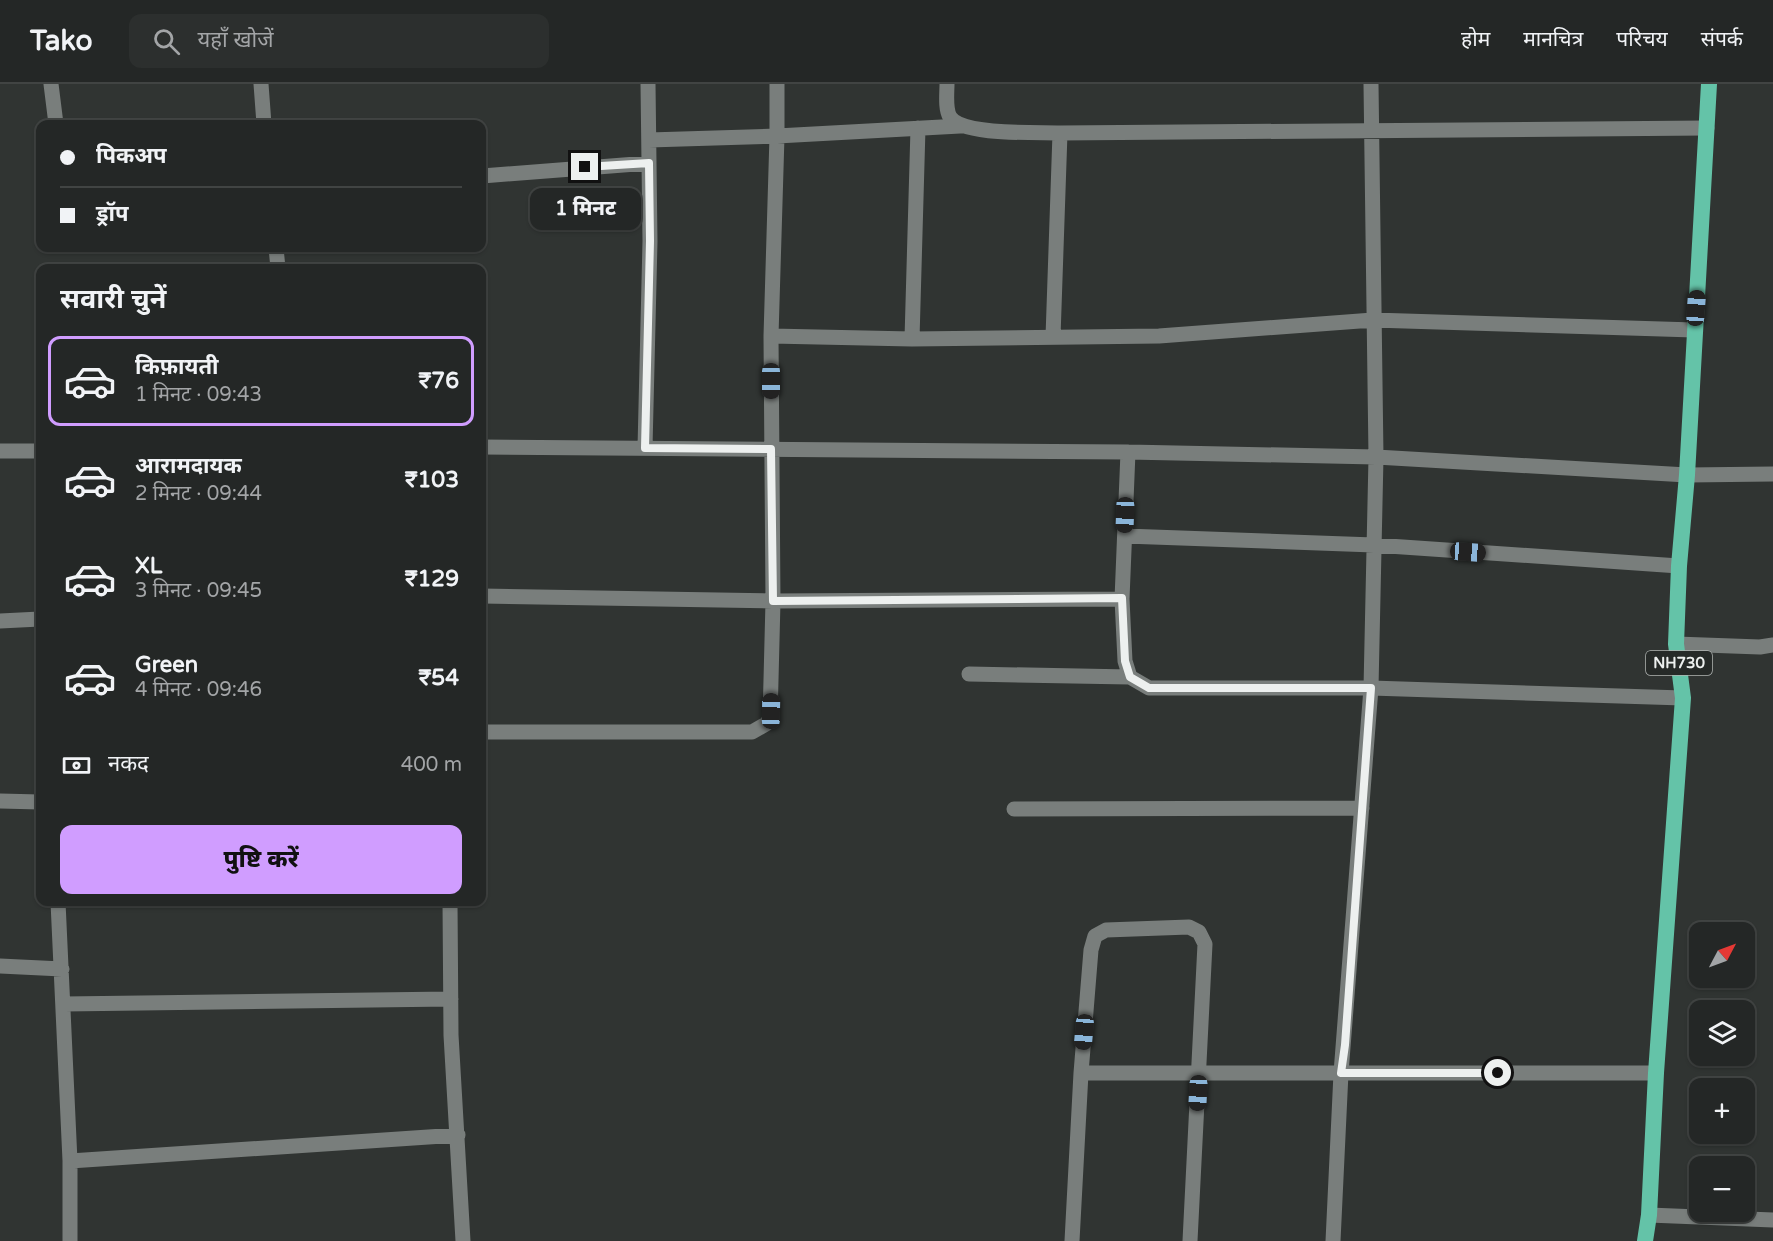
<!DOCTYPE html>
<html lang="hi">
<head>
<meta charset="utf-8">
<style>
	body { margin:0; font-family:"Varela Round","Noto Sans Devanagari",sans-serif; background:#2c2f2e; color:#f1f3f6; height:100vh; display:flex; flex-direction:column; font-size:22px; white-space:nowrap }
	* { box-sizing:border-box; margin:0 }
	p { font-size:20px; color:#a3a5a7 }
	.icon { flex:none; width:33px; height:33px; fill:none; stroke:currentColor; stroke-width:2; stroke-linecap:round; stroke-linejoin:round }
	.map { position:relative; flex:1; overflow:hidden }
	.details { position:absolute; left:36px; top:180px; width:450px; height:642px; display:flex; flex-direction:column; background:#242726; border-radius:12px; box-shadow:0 2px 4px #0004,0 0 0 2px #414443 }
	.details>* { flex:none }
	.top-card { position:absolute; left:36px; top:36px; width:450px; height:132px; border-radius:12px; box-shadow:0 2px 4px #0004,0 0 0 2px #414443; display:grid; align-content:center; height:132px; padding:0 24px; background:#242726 }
	.needle { width:39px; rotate:49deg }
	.buttons { position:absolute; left:1689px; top:838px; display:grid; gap:12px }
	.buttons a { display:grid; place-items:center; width:66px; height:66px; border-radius:12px; background:#242726; box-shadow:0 2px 4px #0004,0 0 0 2px #414443; font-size:30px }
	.end { position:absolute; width:27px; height:27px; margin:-14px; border:8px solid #edf0ef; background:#111; box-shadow:0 0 0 3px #111 }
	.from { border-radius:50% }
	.bubble { position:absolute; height:42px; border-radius:12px; background:#242726; box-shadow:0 2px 4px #0004,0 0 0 2px #414443; font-size:20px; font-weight:800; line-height:42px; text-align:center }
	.car { position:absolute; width:18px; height:36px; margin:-18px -9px; border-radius:8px; box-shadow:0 0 4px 2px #0007; background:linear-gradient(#222 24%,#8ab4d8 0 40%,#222 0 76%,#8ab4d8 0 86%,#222 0) }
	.top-card b { display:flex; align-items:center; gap:21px; height:57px; font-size:22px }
	.top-card b+b { border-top:2px solid #414443 }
	.top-card i { width:15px; height:15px; background:#f1f3f6 }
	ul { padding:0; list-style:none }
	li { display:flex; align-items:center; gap:18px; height:90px; margin:0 12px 9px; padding:0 12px; border:3px solid transparent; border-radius:12px }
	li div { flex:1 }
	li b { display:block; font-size:22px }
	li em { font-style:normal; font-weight:800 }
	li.current { border-color:#d09dff }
	li>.icon { width:54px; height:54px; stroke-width:1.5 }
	h2 { padding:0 24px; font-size:27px; line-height:72px }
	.pay { display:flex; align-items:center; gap:15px; height:66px; padding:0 24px; font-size:22px }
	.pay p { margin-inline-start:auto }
	.primary-button { display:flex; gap:12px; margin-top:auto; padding:12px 24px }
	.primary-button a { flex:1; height:69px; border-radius:12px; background:#d09dff; color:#111; font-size:24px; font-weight:800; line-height:69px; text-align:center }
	header { display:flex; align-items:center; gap:36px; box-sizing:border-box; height:84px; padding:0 30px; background:#242726; border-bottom:2px solid #414443 }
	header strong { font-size:28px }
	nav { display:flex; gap:33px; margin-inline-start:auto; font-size:21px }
	.search { width:420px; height:54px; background:#2c2f2e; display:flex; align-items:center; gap:15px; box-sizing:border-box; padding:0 21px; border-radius:12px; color:#a3a5a7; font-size:22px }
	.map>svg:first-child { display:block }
</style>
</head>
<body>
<header>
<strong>Tako</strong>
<div class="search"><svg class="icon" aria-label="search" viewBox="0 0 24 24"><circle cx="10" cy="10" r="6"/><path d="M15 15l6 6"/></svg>यहाँ खोजें</div>
<nav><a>होम</a><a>मानचित्र</a><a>परिचय</a><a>संपर्क</a></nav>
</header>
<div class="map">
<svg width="1773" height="1157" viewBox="0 0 1773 1157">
	<rect width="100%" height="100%" fill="#303432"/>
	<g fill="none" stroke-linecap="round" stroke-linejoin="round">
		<path stroke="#797e7c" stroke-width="15" d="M51 0 56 40
			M261 0 264 40
			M947 0C947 9 945 25 950 33 962 52 1038 48 1060 49L1707 44
			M649 56 777 52 960 42
			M482 92 649 79
			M276 164 278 184
			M771 252 912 255 1159 252 1373 236 1694 246
			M1053 253 1060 49
			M912 255 918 44
			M482 363 1128 368 1376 373 1687 391 1773 390
			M645 364 650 157 648 0
			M0 367H40
			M1128 368 1122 515 1125 577 1130 593 1149 604H1371L1683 614
			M1125 452 1374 461 1679 482
			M482 512 773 517 1122 515
			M0 537 40 535
			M1676 560 1760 563 1773 561
			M969 590 1130 593
			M482 648H752L766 640 770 635 773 517 771 252 777 52V0
			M0 717 40 718
			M1014 725 1362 724
			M58 818 70 1077V1157
			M450 818 451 951 463 1157
			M0 882 62 885
			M64 920 451 915
			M1081 989H1656
			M70 1077 458 1051
			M1649 1131 1773 1136
			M1072 1157 1081 989 1091 866 1095 852 1106 846 1189 843 1199 848 1205 860 1190 1157
			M1333 1157 1341 989 1371 604 1376 373 1371 0"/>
		<path stroke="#64c3a8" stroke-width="16" d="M1645 1157 1649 1131 1656 989 1683 614 1676 560 1679 482 1687 391 1709 0"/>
	</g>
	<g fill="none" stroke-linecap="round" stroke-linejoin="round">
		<path stroke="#edf0ef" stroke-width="8" d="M585 83 649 79 650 157 645 364 771 365 773 517 1122 514 1125 577 1130 593 1149 604H1371L1345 961 1341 989H1498"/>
	</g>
	<g text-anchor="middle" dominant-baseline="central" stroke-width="4.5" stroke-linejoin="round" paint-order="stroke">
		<rect fill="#262a28" stroke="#b1b5b3" stroke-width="1.5" x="1646" y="567" width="66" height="24" rx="4.5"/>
		<g font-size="15" font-weight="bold" fill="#edf0ef">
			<text x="1679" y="579">NH730</text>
		</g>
	</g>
</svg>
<div class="buttons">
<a><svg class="needle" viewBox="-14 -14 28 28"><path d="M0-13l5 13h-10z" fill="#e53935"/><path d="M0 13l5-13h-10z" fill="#a3a5a7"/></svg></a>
<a><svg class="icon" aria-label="layers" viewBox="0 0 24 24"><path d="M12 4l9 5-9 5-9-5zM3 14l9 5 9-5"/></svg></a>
<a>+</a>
<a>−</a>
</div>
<i class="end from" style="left:1498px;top:989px"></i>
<i class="end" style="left:585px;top:83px"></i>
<div class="bubble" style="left:530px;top:104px;width:111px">1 मिनट</div>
<i class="car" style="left:1696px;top:224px;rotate:4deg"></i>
<i class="car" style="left:771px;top:297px;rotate:180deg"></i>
<i class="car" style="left:1125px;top:431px;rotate:182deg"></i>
<i class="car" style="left:1468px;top:468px;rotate:94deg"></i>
<i class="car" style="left:771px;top:627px;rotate:1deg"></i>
<i class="car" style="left:1084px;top:948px;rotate:185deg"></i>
<i class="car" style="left:1198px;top:1009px;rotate:183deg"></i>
<div class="top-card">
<b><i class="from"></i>पिकअप</b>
<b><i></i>ड्रॉप</b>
</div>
<section class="details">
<h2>सवारी चुनें</h2>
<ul>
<li class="current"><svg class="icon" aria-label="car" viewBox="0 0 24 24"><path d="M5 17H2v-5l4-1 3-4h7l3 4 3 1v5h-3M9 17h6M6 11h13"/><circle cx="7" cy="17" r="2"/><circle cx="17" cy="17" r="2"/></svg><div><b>किफ़ायती</b><p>1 मिनट · 09:43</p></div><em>₹76</em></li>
<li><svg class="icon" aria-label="car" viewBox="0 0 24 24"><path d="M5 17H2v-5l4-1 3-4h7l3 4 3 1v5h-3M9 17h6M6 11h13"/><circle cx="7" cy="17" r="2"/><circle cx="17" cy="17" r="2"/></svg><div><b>आरामदायक</b><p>2 मिनट · 09:44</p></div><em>₹103</em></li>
<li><svg class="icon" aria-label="car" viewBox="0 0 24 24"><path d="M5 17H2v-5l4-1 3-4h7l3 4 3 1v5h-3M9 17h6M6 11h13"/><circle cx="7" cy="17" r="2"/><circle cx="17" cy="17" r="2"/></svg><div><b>XL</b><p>3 मिनट · 09:45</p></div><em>₹129</em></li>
<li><svg class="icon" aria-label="car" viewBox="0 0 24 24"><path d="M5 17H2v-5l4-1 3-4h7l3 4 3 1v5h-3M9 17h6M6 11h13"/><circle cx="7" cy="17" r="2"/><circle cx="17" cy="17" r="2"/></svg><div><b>Green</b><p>4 मिनट · 09:46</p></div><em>₹54</em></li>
</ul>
<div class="pay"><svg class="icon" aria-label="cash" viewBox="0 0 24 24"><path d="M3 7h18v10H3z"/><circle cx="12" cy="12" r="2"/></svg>नकद<p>400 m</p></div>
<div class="primary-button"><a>पुष्टि करें</a></div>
</section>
</div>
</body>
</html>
